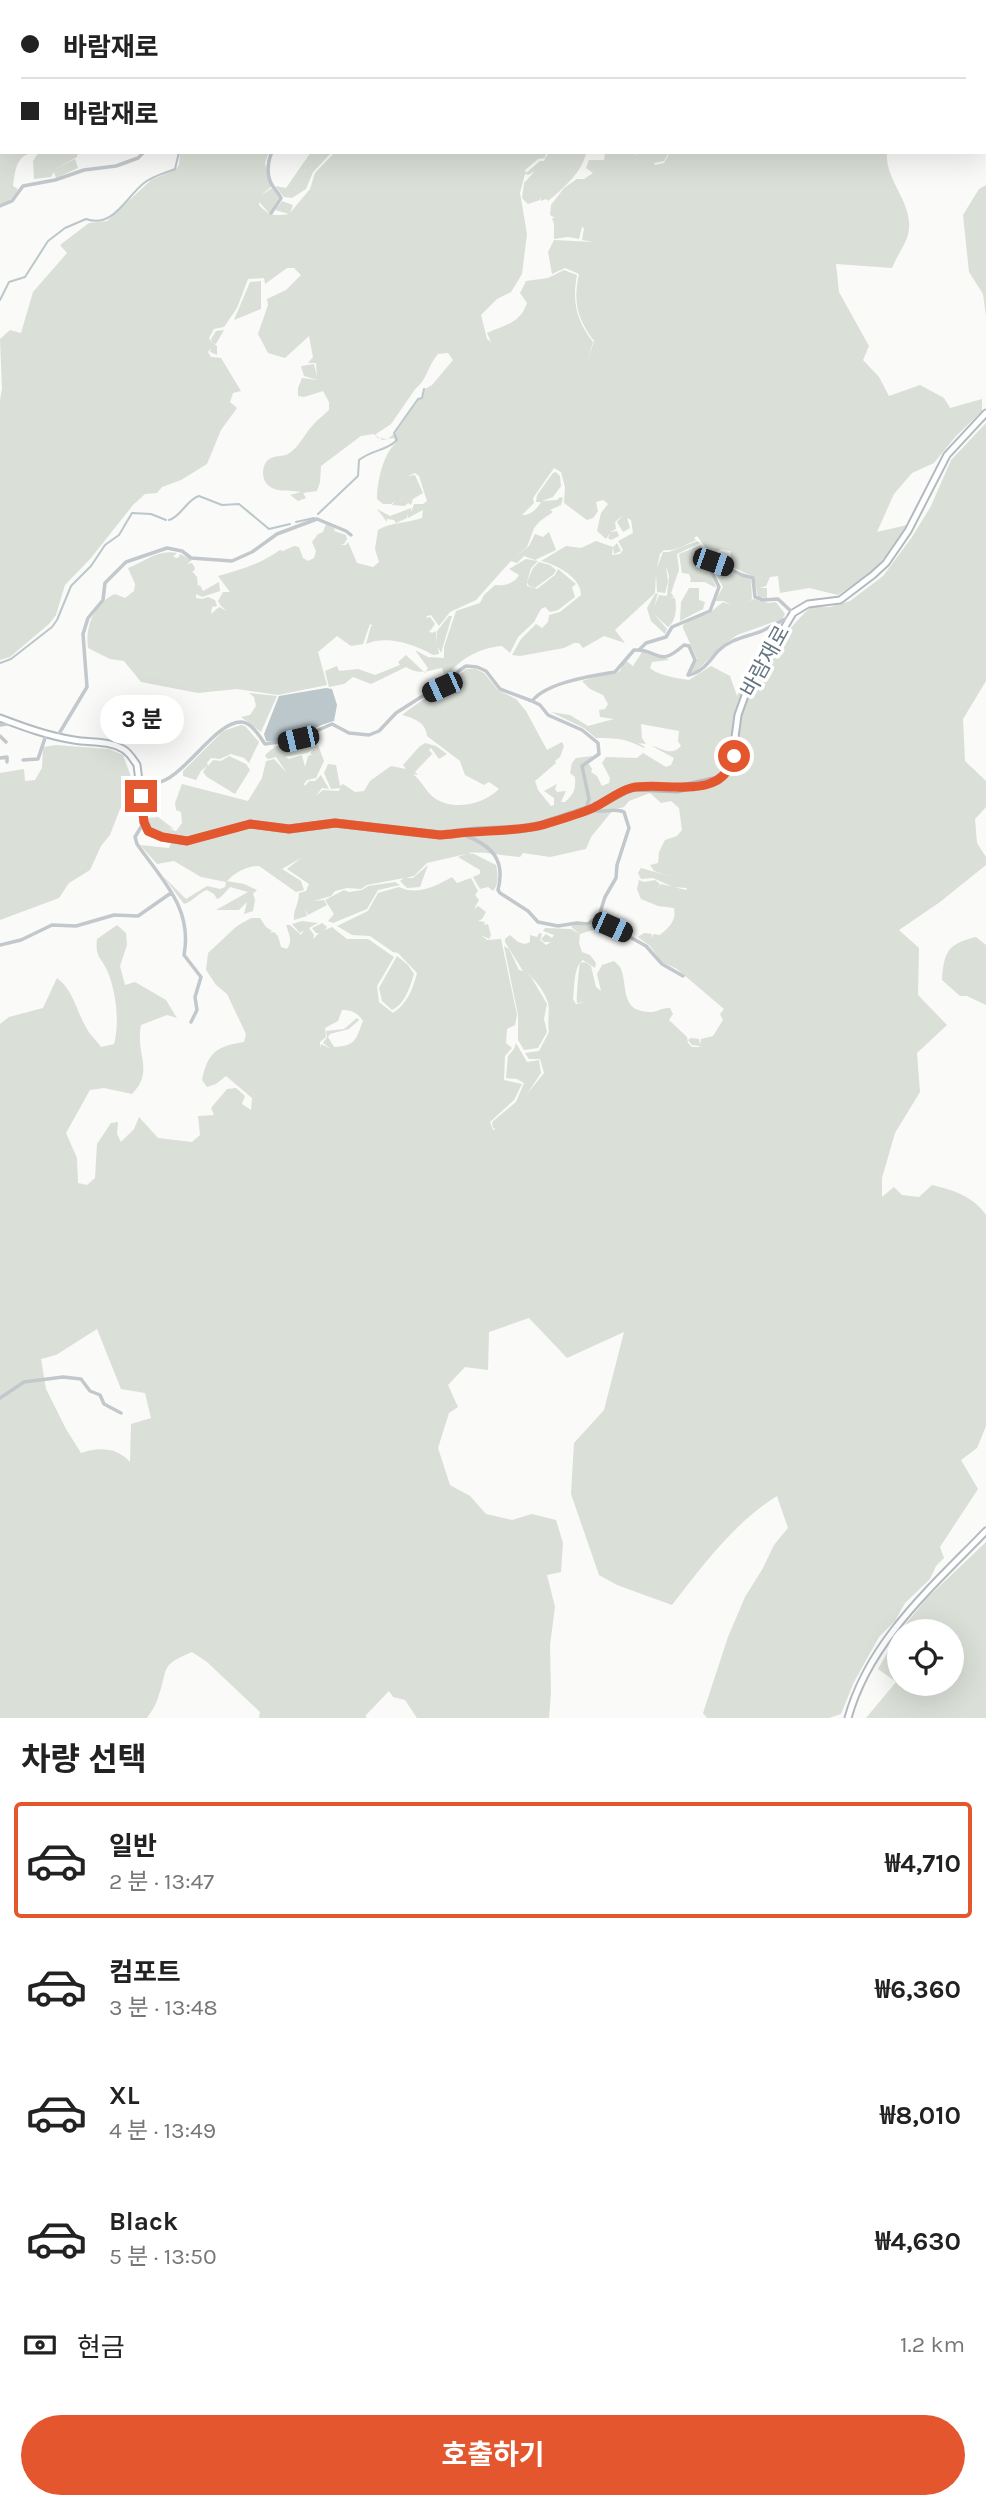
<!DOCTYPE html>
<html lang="ko">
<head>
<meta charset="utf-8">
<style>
	body { margin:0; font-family:Karla,"Noto Sans KR",sans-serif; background:#f2f2f2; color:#222; height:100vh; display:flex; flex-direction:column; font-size:26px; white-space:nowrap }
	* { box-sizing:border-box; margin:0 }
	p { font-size:23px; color:#767676 }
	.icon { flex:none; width:38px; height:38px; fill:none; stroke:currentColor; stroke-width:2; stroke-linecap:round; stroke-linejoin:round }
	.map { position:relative; height:1718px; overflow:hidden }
	.side { display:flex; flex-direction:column; background:#fff; flex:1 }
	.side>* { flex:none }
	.top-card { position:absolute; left:0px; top:0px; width:987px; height:154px; box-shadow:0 7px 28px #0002; display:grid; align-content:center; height:154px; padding:0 21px; background:#fff }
	.fabs { position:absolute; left:887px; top:1619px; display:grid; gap:14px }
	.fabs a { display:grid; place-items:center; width:77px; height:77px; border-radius:50%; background:#fff; box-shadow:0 7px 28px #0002; font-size:35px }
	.end { position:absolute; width:32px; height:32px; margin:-16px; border:9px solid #e4572e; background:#fff; box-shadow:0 0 0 4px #fff }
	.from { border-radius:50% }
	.bubble { position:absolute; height:49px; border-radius:24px; background:#fff; box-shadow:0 7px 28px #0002; font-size:23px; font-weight:700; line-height:49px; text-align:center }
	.car { position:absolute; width:21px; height:42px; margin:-21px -10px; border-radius:9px; box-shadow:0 0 5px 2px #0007; background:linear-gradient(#222 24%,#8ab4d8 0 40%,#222 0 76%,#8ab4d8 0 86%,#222 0) }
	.top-card b { display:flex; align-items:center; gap:24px; height:66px; font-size:26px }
	.top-card b+b { border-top:2px solid #e0e0e0 }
	.top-card i { width:18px; height:18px; background:#222 }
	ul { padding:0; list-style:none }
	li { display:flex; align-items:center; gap:21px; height:116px; margin:0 14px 10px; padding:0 7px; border:4px solid transparent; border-radius:7px }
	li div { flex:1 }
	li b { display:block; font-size:26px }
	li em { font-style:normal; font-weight:700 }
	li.active { border-color:#e4572e }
	li>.icon { width:63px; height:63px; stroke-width:1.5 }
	h2 { padding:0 21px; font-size:32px; line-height:84px }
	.pay { display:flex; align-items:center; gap:18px; height:77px; padding:0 21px; font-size:26px }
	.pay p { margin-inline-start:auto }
	.cta { display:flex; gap:14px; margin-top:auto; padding:14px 21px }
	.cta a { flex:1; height:80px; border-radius:42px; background:#e4572e; color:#fff; font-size:28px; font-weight:700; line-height:80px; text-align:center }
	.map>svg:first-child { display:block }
</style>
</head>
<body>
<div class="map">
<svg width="986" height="1718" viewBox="0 0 986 1718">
	<rect width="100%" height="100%" fill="#fafaf8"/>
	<path fill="#dadfd7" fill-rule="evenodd" d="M0 0H126L2 2V152L28 154C15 159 15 174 13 186L18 189C13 198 10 202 0 204Z
		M532 0H986V127L985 2Z
		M39 152H78L77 157 54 170 75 159 78 168 56 178 54 172 51 177 34 179 33 161Z
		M180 152H269L265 163 271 187 260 196 272 188 279 197 269 213 259 202V205C269 216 274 216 289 214L275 210 282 201 293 205 290 213 310 189 315 173 335 152H546L545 158 538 159 525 170 526 173 540 161H544L549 152 586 153C583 171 562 190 548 201L546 199 541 201V197L540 200 528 204 522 198 524 183 535 171 528 175 525 174 520 193 527 234 522 274 511 292 497 299 481 315 487 339 491 342 487 333C504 325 520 324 527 303L520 293 526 281 548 278 564 270 577 275C572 301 576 320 593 342L587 362 594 341C577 318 573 302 579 274L565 268 552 274 548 252 554 240C567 241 580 241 594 242L582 240 584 228 582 227 579 239 568 237 554 239V224L552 218H555L550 215 551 205 564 188 577 179H584L593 173 586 168 589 160H604L605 154 607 152H628L641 157 630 152H645L644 155 647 152H669L664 161 654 163 655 165 664 163 670 152H887C884 182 918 206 907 238 903 248 896 258 892 268L836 264 839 292 869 346 863 360 879 377 889 396 920 385 944 398 950 408 982 399V411L956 436 934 463 912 473 894 494 877 532 907 525 885 557 869 574 838 595 809 588 780 593 778 576 770 577 766 586 760 588H767V598L758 597 754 577 726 564 730 560 731 551 721 549 715 553 714 559 697 536 694 538 696 540C688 544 673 552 664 550L660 554 657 568 663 552H669L697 541 700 543 677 554 679 570 671 593 674 597H670L675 598C677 608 676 621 668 627L654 614 667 629 665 634 651 621 647 608 655 594 658 593 654 607 659 595 667 596 669 576 666 566 668 582 665 593 657 592 656 573 655 593 615 630 625 643 604 636 583 648 579 643H574L564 648 520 656 512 655 521 639 536 624 542 628 548 622 549 615 560 612 581 595C581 577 557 565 541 561L566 546 581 548 596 541 613 547 617 543 621 551 614 554 613 547 612 555 620 554 623 550 618 541 633 533 631 520 627 518 630 528 623 532 617 522 623 515 615 522 616 529 610 532 617 531 619 536 611 540 608 538 610 533 606 539 597 531 601 513 608 504 603 500 596 502 598 511 593 518 587 520 564 503 565 487 561 472 554 468 533 498 534 503 522 515C530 516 538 508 541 502H536L537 495 553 473 556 472 560 476 561 486 553 497 542 501 557 500 560 497 563 498 561 505 550 510 553 512 540 521 534 528 527 547 512 560 529 546 535 534 543 537 549 532 556 550 535 560 524 556 517 563 511 561 476 600 450 612 439 626 431 615 427 616 426 618 430 617 435 624 430 631 427 630 432 633 436 631V644L437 631 449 616H452L441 653 438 647 439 654 433 655C413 644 388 635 366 644L371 626H373L370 624 363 644 351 646 337 636 318 652 327 685 278 695 237 689 198 693 141 682 124 661 110 659 88 648C85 627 94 603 115 594L125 598 134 591 135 584 128 568C145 562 157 549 177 553L173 557 178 558 180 554 192 560 187 564 192 563 195 568 194 571H188H192L197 577 198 586 200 585 203 591 219 582 220 591 202 597 196 594V598L202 599 208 597 215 600 217 606 212 607 211 614 219 607 227 611 221 606 218 601 223 592H230L218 576C240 570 261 564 280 550L283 551 294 546 299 547 303 558 308 561 314 558 316 551 312 542 318 534 323 532 326 524 335 529 334 531 346 535 347 539 344 544 340 545H346L348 542 357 563 373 567 379 562 375 549 378 530C390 522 409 523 422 518L423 510 408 518V514L407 518 396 523 394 520 387 519V522L377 509 390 516 411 508V512L414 504H423L427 501 419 476 415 473 408 476 415 475 423 493 413 499 411 505 408 503 405 506 392 505 395 501 391 504H383L377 499C377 482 383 454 396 443L394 438 382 440 374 434 361 436 321 466 320 482 317 491 303 493 306 498 298 501 290 495 301 492C288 489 264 495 263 473 263 468 265 462 268 460 273 455 282 457 288 454 300 447 304 434 313 425 318 419 324 415 329 410V402L323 391 304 397 298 396V388L302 378 318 380 304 376 301 366 314 364 317 377 316 363H308L313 357 309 336 285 358 268 353 258 334 268 305 267 299 286 290 301 275 294 268H287L265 284 264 278 248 279 237 308 224 327 214 329 209 338 212 343 211 339 216 331 224 330 216 344 213 343 217 346V355L210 352 211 348 208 352 211 357 221 358 241 391 233 393 230 402 237 408 221 430 207 464 181 480 162 487 157 493 145 494 133 505 91 558 65 585 56 615 49 624 10 657 0 660V400L2 389 0 339 10 330 21 333 33 292 67 253 60 245 89 223 107 221 151 180 176 169 179 165ZM448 353 453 360 432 385 425 389 422 398 419 399 395 433 388 439 377 438 376 434 391 424 416 388C425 383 429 364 438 354Z
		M311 152H332L313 172 306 189 292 198 284 197 275 186 286 188Z
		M986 185V316L983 294 969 272 963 215 979 189Z
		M261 281V309L234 320 250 282Z
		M986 423V681L963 719 965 761 986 781V807L975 819 977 843 986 857V865L940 902 899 930 919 948 918 995 947 1025 917 1053 920 1092 895 1133 882 1178V1197L894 1187 902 1195 919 1197 932 1185C953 1190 973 1196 986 1215V1426L977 1448 961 1460 978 1489 940 1547 944 1558 936 1566 930 1579 905 1603 895 1621 879 1637 854 1682 841 1714 829 1718H707L703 1713 728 1637 745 1597 763 1568 774 1545 788 1528 777 1496C734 1523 703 1565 672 1605L617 1585 599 1575 571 1494 574 1443 604 1410 624 1332 567 1358 529 1318 489 1332 488 1370 465 1367 448 1385 458 1407 449 1413 438 1448 450 1485 470 1496 486 1514 512 1520 532 1514 556 1520 563 1543 561 1572 547 1575 555 1607 550 1645 551 1693 549 1718H417L405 1700 393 1697 389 1691 366 1715V1718H259L260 1712 207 1662 192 1652C158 1666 169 1669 158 1698 156 1705 151 1712 147 1718H0V1024L9 1017 43 1008 57 978C74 991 76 1011 87 1029 90 1035 97 1041 101 1047L114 1044C120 1022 116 991 107 970 100 956 95 956 97 939L117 925 126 933 127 945 120 966 125 985 135 982 166 1000 177 1018 167 1015 141 1025C135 1054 155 1071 132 1094L104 1088 90 1090 66 1133 77 1158 78 1183 87 1185 95 1178 97 1144 111 1123 118 1122 117 1134 121 1142 134 1129 139 1117 158 1138 192 1142 200 1135 198 1116 214 1115 211 1108 227 1089 236 1088 245 1096 242 1104 251 1110 252 1098 226 1076 216 1084 207 1087 202 1080C208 1052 217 1046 244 1042L246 1034 227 994 216 985 206 970 208 953 237 926 251 918H260L266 927 272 931 270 933 274 932 278 936 281 947 287 949C293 941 289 934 286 925H290L301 935 304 930 300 933 292 924 302 921 318 923 309 928 314 935 313 939 319 933H316L312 928 322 923 327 927 325 930 332 927 347 939H368L394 957 377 986 379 1002 393 1013C407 1004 413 989 417 973L398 953 393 952 370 936 352 935 337 926 368 911 378 893 399 887C417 896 436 886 452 877L457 883 471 878 478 891 475 895 479 900 474 909 478 906 486 912 482 919 478 921 485 922 484 925 488 924 491 935 489 939 481 935 487 940 501 939 517 1015 515 1025 507 1029 506 1043 512 1048 505 1056 504 1080 522 1084 514 1100 490 1122 493 1130 496 1129 493 1128 492 1122 516 1102 524 1083 517 1079 506 1078 508 1056 514 1049 516 1043 527 1062 539 1060 541 1073 527 1094 544 1073 540 1059H529L525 1053 539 1051 549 1032C547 1021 550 1010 548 1003 546 994 533 975 524 972L530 975 547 1004 544 1019 547 1032 538 1048 524 1050 518 1040V1015L504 946 509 949 519 970 523 971 505 942V939L510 935 518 942 525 944 530 942V935L537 937 539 933 542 934 540 940 546 945 551 942H544L541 939 546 934 552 938 554 935 543 931 545 928 571 929 580 934 571 927 575 924 589 926 599 919 603 922 596 929 580 934 579 943 582 952 590 955 596 963 595 968 583 960C573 967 575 987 573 999L576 1004 586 1002 577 1003C576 999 579 967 580 963L585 962 591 966 596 987 601 991 597 974 602 965 614 961C616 963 621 967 621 969 628 987 620 1011 649 1012 656 1013 662 1007 670 1008L673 1014 669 1020 687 1037 688 1043 692 1047H699L700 1046 692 1045 688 1040 691 1038 699 1039 700 1045 701 1039 713 1036 723 1020 720 1014 724 1009 677 969 662 962 650 946 638 937 644 933 652 934 651 938 654 934 660 935C668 928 677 921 674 908L658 906 641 899 637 889 639 880 644 882 655 880 660 884 658 888 661 884 686 890 687 888 673 887 653 878 641 879 638 873 641 868 669 876 654 871 650 865 658 863 659 852 665 840 677 836 682 830 679 808 671 801 661 803 650 793 629 801 624 807 613 810 591 837 586 849 550 857 523 853 520 857C503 856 484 851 467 853L474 854 496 865C498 874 499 884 493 891L488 887 480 889 473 877 480 874V870L458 857 466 854 427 863 414 876 406 878H413L428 865 420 887 407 888 400 881 404 878 367 885 361 889 347 888 335 891 331 896 314 901 324 900 327 905 308 915 305 909 307 916 294 920C293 910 299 904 299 893L306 891 309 884 287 869 301 858 282 869 301 881 304 890 296 892 259 866C246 866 235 873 227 881L244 884 257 890 253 894 255 900 253 911 244 914 247 902 239 910H216L248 892 230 887 221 897 217 899 214 894 207 890C198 893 194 901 184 904L163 876 186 899 207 886 220 889 225 887 226 882 201 877 174 861 157 864 140 845 169 848 173 837C160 834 147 833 147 818L158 817 174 829 168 828 176 831 182 823 181 812 176 810 175 803 182 784 248 801 262 778 266 761 274 759 287 773 276 757 268 759 265 756C270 749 276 746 284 744L289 749 314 742 313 750 307 753 285 757 289 759 302 755 305 767 308 756 313 754H310C311 751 314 749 315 745H318L324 761 316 778 307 780 304 784 305 786 309 781H315L321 775 329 789 322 788 316 796 323 790 339 791 340 788 331 789 324 773 328 764 336 765 340 786 343 784 355 792 364 791 370 781 391 766 406 769 403 765 419 747 425 743 436 746 447 754 439 759 431 748 429 750 434 756 432 754 415 772 418 775 413 774C422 781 427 794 436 799 455 811 484 804 499 789L489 782 484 785 465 775 460 761 427 736C426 722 413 718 402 715 423 698 446 687 466 669H476L484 673 498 690 516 699 526 711 547 750 562 742 564 746 560 757 555 761 556 763 535 781 538 790 551 806 554 805V798L544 791 557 784 555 789 557 792 566 791 561 802H565C574 794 576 789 575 777L570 773 572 763 576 758 593 756 587 761 592 769 591 772 597 776 602 786 609 783 610 778 602 763 606 757 637 758 643 753 666 767 671 765 674 758 652 746C662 748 671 757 681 746L678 741 679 731 641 724 642 738 646 744 638 743 645 747 644 748C621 737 620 739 596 738L584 728 551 712 570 715 588 726 614 719 600 717 599 710 605 709 608 704 603 695 590 689 582 681 602 675 615 674 620 671 625 660 633 666 642 652 668 659 669 660 652 662 650 668C659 676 677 678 689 680L711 666 730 676 737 696 744 682 754 684C774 655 783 632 811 607H830L850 601 883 576 912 537 931 506 951 460ZM342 1010C352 1010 358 1013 363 1021 356 1038 357 1046 334 1047L328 1037 330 1034 349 1029 359 1020 357 1018 344 1029 326 1031 327 1037 323 1043 331 1049 321 1044 320 1048V1042L326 1037 325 1028 338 1021ZM97 1329 121 1389 145 1393 151 1418 131 1424 130 1462C117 1447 98 1447 81 1453L66 1429 46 1389 41 1359 56 1355Z
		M701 545 704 561 710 570 716 588 705 582H690L691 579 689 574 682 573 679 554Z
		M526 559 538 561 531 568 527 582 533 568 539 562 550 565 556 570 554 574 535 588 529 586 527 582V586L537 589 555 575 558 569 576 584 572 587 575 597 558 610 550 612 545 607 541 609 534 622 518 637 510 653 502 646C482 647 458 659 448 676L444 675 442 668C430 670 419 676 406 667L371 684 353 677 344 684 329 687 325 671 337 666 339 671 358 669 375 675 400 665 398 662 406 655 425 673 428 668 415 650 428 657 444 658V647L456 611 480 603 484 595 495 585C504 586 514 584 519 575L509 569Z
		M710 563 751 580 752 599 746 603 753 599 769 603 776 602 785 614 782 619 737 635 717 650 697 671 690 673 697 659 683 628V625L695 617 708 614 723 602 731 605 724 601H715L723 587Z
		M689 588H699V600L705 602 703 609 680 621 681 602Z
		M249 693 277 696 261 732 241 717 250 715 256 706 254 697Z
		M241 725 245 726 259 742 249 763 244 758 231 754 220 759 211 758 207 763 208 766 213 760 221 761 229 756 246 764 250 770 235 794 207 777 203 772 207 766 201 771 196 780 183 776V771L223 731Z
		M56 745 109 749 123 755 133 782 131 800 120 809 110 835 101 846 90 870 69 883 59 898 0 920V773L24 769 25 781 35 780 42 768 43 747Z
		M395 882 400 885 378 890 367 909 333 923 328 921 334 914 325 900 344 890 349 892 362 890 368 886Z
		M976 937 986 945V1005L967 996H960L942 980C944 951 948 944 976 937Z
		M397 956 408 965 414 974C410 987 405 1004 392 1010L382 1001 379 988Z
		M986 1542V1718H866L896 1682 878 1669 899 1632 900 1684H952V1631H900L928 1597Z"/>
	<path fill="#bbc7cb" d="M326 688 332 689 337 705 334 721C313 726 289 745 266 741L264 734 279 696Z"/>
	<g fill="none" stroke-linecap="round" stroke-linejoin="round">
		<path stroke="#bbc7cb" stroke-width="2" d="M0 300 9 282 25 277 48 241 65 228 86 219C113 229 126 197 144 183 153 176 165 173 175 169L179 152
			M318 514 358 476 359 460C373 449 387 451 397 440L394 433 418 399 422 398 424 389
			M169 520C182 516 186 500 199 496L222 505 239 504 269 529 290 524
			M296 522 314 518
			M0 663 11 659 52 627 57 620 71 586 91 566 105 545 119 535 132 513 151 514 166 520"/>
		<g stroke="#b3babf" stroke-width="9">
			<path id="secondary" d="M0 718C24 727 48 736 74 740 90 743 108 740 123 749 129 752 133 759 137 765L144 822 148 831 162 837 187 841 250 824 289 829 335 823 440 835 476 831 519 829 539 826 593 808 625 790 635 787 677 789 718 780 731 767 738 715 747 690 793 613 808 604 840 600 873 575 886 563 908 531 947 455 986 413
				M848 1718C869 1641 932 1587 986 1531"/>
		</g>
		<path stroke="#c3c8cc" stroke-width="3.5" d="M148 0 149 2
			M228 0V2
			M310 0V2
			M157 2 160 0
			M266 2V0
			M0 206 12 201 23 186 55 180 84 170 116 166 138 158 144 152
			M271 213 281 198C279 194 277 192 274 188 266 178 267 163 272 152
			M709 559 742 575 753 578 755 597 763 600 778 599 793 613
			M640 649 646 643 666 637 672 627 710 611 719 587 707 562 709 559
			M689 675C703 672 709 661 718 651 731 638 748 637 764 630 772 626 780 621 788 618
			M533 700C548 682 592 676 615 672L634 650C660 649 657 669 684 645L689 646 695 660 688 675
			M0 725 12 723
			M0 736 6 742
			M57 737 87 687 83 634 88 618 103 600 105 583 126 562 167 548 182 551 191 558 232 561 252 552 277 534 317 519 346 531 351 535
			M0 758 7 757V762
			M23 760 38 759 46 735
			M139 779C144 781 150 784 155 783 183 781 215 720 242 722 252 723 260 737 265 744L298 739 332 724 349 733 369 735 379 731 396 713 421 697 442 687 460 670 466 666 477 667 486 671 500 689 532 701 540 705 548 715 582 730 598 743 599 754 582 766 589 799 586 809
			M592 810C602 814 614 807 624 812L629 828 617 865 616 878 605 897 599 916 612 927 646 946 662 964 683 976
			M144 822 135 837 137 844C162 880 193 908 184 955L201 977 195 997 197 1010 191 1022
			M463 833 464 835C491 845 506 859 498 890L500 893 528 911 538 922 558 926 577 923 588 924 599 916
			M0 945 21 940 52 925 76 926 114 915 138 916 171 893
			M0 1398 24 1382 63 1377 81 1379 90 1391 100 1395 104 1404 121 1413"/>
		<use href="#secondary" stroke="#fff" stroke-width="5"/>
	</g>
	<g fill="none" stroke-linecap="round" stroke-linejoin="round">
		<path stroke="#e4572e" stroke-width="9" d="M141 796 144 822 148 831 162 837 187 841 250 824 289 829 335 823 440 835 452 834C481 830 516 832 542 825 559 820 577 815 593 808 606 802 617 792 631 788 663 780 722 804 734 756"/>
	</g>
	<g text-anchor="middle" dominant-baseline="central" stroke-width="7" stroke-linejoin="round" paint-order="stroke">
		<g font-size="21" fill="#657683" stroke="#fff">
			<text transform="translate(765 661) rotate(-61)">바람재로</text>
		</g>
	</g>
</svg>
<div class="fabs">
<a><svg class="icon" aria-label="locate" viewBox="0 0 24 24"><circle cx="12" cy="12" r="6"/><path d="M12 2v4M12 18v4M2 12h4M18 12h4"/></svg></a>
</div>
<i class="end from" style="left:734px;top:756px"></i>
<i class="end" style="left:141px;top:796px"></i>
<div class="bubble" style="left:100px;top:695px;width:84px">3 분</div>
<i class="car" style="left:713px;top:562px;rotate:109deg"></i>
<i class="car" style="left:442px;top:687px;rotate:246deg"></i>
<i class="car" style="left:298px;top:739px;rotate:257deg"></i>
<i class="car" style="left:612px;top:927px;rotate:114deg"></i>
<div class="top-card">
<b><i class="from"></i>바람재로</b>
<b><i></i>바람재로</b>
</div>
</div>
<section class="side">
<h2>차량 선택</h2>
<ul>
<li class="active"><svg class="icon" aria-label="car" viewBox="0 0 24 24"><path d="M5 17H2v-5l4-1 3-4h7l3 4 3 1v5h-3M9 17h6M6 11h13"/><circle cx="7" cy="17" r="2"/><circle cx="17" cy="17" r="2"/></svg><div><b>일반</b><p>2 분 · 13:47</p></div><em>₩4,710</em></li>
<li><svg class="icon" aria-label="car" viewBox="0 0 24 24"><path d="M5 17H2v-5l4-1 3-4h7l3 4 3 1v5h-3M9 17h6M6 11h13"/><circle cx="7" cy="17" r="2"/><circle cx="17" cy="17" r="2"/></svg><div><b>컴포트</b><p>3 분 · 13:48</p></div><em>₩6,360</em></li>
<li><svg class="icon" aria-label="car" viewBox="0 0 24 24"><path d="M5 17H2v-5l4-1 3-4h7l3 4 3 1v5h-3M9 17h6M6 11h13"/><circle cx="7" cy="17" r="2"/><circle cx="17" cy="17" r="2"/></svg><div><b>XL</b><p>4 분 · 13:49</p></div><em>₩8,010</em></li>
<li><svg class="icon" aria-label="car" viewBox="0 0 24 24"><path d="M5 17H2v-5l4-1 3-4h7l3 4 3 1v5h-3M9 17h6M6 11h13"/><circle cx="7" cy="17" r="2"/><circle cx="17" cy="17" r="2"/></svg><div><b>Black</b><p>5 분 · 13:50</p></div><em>₩4,630</em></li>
</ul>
<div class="pay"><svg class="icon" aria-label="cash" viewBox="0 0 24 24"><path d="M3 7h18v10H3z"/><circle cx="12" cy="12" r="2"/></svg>현금<p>1.2 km</p></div>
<div class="cta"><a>호출하기</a></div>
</section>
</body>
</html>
